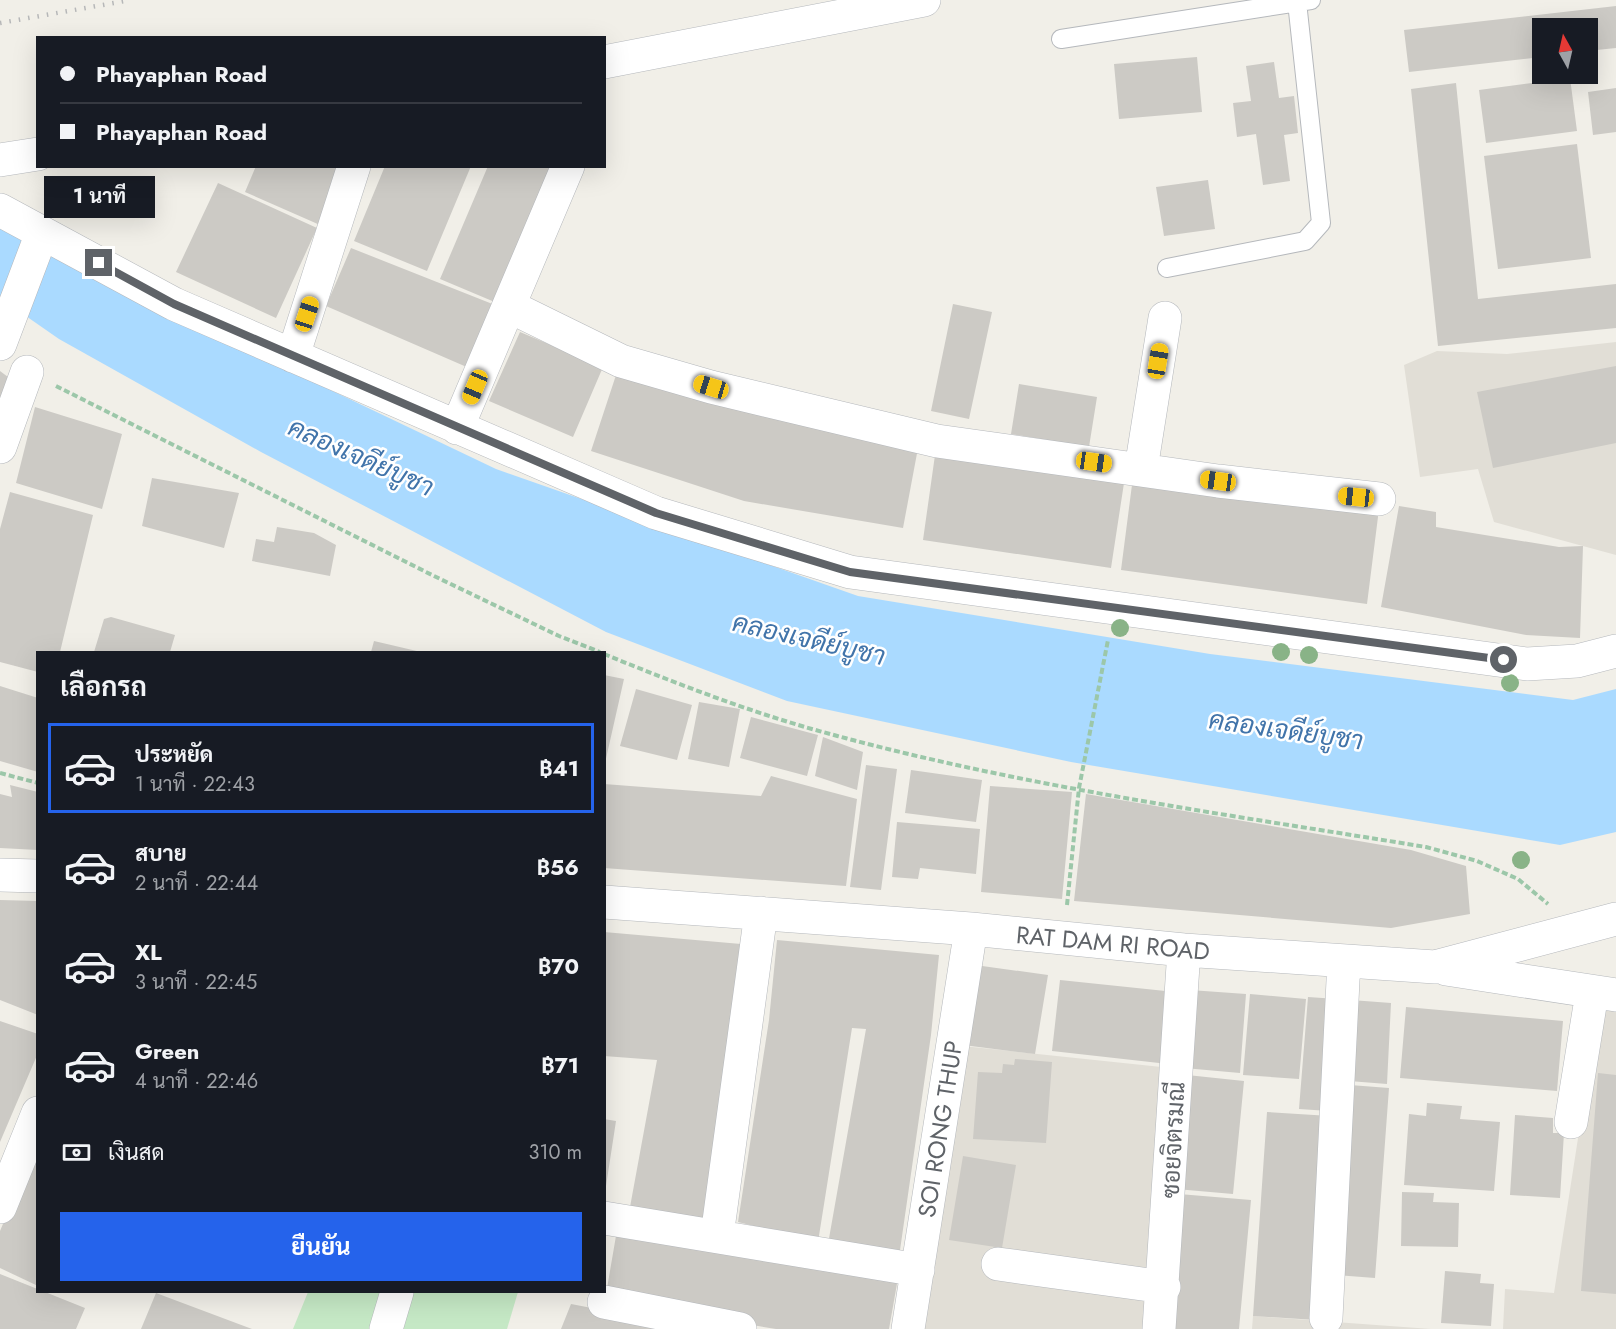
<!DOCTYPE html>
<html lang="th">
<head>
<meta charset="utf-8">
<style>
	body { margin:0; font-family:Jost,Sarabun,sans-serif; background:#242831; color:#f1f3f6; height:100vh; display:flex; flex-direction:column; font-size:22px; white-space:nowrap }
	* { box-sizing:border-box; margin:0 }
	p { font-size:20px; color:#9ea1a6 }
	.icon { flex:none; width:33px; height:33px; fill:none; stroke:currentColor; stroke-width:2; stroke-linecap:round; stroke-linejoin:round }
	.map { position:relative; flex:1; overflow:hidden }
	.sheet { position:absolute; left:36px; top:651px; width:570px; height:642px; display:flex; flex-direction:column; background:#171b24; border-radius:0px; box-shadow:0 6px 24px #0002 }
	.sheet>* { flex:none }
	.guide { position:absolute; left:36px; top:36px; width:570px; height:132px; border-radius:0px; box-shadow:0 6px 24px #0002; display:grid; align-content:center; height:132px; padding:0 24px; background:#171b24 }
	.needle { width:39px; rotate:352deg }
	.buttons { position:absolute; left:1532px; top:18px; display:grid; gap:12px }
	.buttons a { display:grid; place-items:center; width:66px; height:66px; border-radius:0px; background:#171b24; box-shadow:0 6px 24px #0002; font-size:30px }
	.end { position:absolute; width:27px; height:27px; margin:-14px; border:8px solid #5f6368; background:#fff; box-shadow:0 0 0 3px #fff }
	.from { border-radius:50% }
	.bubble { position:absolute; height:42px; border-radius:0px; background:#171b24; box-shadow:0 6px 24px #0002; font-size:20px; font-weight:700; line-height:42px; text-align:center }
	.car { position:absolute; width:18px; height:36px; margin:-18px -9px; border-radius:8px; box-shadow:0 0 4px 2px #0007; background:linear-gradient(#f5c518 24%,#345 0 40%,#f5c518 0 76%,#345 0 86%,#f5c518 0) }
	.guide b { display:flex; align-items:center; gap:21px; height:57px; font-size:22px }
	.guide b+b { border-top:2px solid #363941 }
	.guide i { width:15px; height:15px; background:#f1f3f6 }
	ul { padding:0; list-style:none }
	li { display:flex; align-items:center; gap:18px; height:90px; margin:0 12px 9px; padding:0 12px; border:3px solid transparent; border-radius:0px }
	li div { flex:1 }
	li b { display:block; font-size:22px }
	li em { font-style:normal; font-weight:700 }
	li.selected { border-color:#2563eb }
	li>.icon { width:54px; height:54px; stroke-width:1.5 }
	h2 { padding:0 24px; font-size:27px; line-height:72px }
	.pay { display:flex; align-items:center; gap:15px; height:66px; padding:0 24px; font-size:22px }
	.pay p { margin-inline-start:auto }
	.action { display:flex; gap:12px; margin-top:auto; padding:12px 24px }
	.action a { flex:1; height:69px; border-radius:0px; background:#2563eb; color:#fff; font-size:24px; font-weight:700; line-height:69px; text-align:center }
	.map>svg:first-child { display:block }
</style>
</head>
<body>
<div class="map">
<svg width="1616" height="1329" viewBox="0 0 1616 1329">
	<rect width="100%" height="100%" fill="#f1efe8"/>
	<path fill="#e1ded6" d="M1616 342V555L1494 522 1478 469 1420 477 1404 365 1437 351 1507 354Z
		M1599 1003 1616 1004V1329H1503L1505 1289 1554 1293Z
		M953 1045 1171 1068 1148 1329H907Z
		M1253 1316 1431 1329H1252Z"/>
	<path fill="#c5e8c5" d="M308 1292H518L507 1329H293Z"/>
	<path fill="#aadaff" d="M0 219 87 274 496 469 858 596 1210 654 1573 700 1616 689V832L1560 845 1071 762 787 701 606 632 261 452 59 339 0 298Z"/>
	<path fill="#cccac5" d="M1616 6V48L1587 51V28H1542V57L1409 72 1404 30Z
		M1197 57 1202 112 1119 119 1114 64Z
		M1274 62 1279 98 1294 96 1298 133 1284 135 1290 181 1263 185 1256 134 1237 137 1233 103 1251 101 1246 66Z
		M1570 78 1577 131 1486 143 1479 90Z
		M1456 83 1478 299 1616 284V328L1438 346 1411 89Z
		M1616 88V132L1593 135 1588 92Z
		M1577 144 1591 258 1498 269 1484 156Z
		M256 166H346L320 225 245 192Z
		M385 166H471L427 271 354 241Z
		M488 166H556L497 303 440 279Z
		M1208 180 1215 229 1164 236 1156 187Z
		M218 183 317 228 276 318 176 272Z
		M351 248 495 305 469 368 326 306Z
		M953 304 992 312 969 419 931 411Z
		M520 332 603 367 573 437 489 401Z
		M1616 366V443L1493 468 1477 392Z
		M618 369 918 448 903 528 744 501 591 451Z
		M0 371 8 377 0 398Z
		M1019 384 1097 397 1089 447 1011 434Z
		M35 407 122 434 102 509 16 483Z
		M935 455 1124 483 1111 568 923 540Z
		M1133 477 1379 509 1367 604 1121 570Z
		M152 478 239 493 224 548 142 526Z
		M10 492 93 515 60 652H38V672L0 662V529Z
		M1399 506 1436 512V527L1559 547 1583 546 1580 638 1526 635 1381 607Z
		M277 527 314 533 336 545 330 576 252 561 256 539 274 542Z
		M111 617 175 635 170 652H94L104 619Z
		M374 641 421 652H371Z
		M604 675 624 679 605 763H604Z
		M0 686 38 698V772L0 761Z
		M636 689 692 705 677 760 620 746Z
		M699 702 740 709 729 767 688 759Z
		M751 717 818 735 807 776 740 758Z
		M823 737 863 752 857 790 815 776Z
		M866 765 897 769 881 890 850 887Z
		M911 770 982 780 976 822 905 813Z
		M771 776 857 799 846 886 604 868V784L761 796Z
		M10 785 38 792V850L0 848V794L12 797Z
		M990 786 1072 792 1062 899 981 892Z
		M1086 794 1411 850 1466 866 1470 914 1391 928 1074 901Z
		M897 822 980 829 976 874 920 868 918 879 892 877Z
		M0 900 38 901V1015L0 1000Z
		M604 932 741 944 707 1225 630 1207 657 1060 604 1056Z
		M777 940 939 955 931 1035 899 1257 828 1244 866 1029 852 1028 818 1242 738 1222 769 1020Z
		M975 965 1048 975 1035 1054 963 1045Z
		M1060 980 1175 992 1168 1064 1052 1051Z
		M1190 990 1246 994 1240 1073 1184 1068Z
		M1250 994 1306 999 1299 1079 1243 1075Z
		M1308 997 1337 999 1329 1111 1299 1109Z
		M1351 1000 1391 1003 1387 1084 1349 1081Z
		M1406 1007 1563 1021 1557 1091 1400 1078Z
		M0 1021 38 1034V1053L0 1142Z
		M1015 1059 1052 1062 1046 1143 973 1139 978 1072 1002 1073 1003 1064 1014 1065Z
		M1598 1073 1616 1075V1294L1581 1291Z
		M1187 1075 1244 1081 1233 1194 1176 1189Z
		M1350 1085 1389 1088 1375 1278 1336 1275Z
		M1427 1103 1462 1106 1460 1119 1500 1122 1494 1191 1404 1185 1409 1114 1426 1116Z
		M1267 1112 1330 1116 1316 1320 1253 1316Z
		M1515 1115 1553 1118V1133H1564L1560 1198 1510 1195Z
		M604 1119 616 1121 606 1186H604Z
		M38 1141V1286L0 1268V1231Z
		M963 1156 1016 1165 1002 1248 949 1240Z
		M1402 1192 1434 1193 1433 1202 1459 1203 1458 1247 1401 1246Z
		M1179 1194 1251 1200 1239 1329H1167Z
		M617 1230 898 1278 889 1329H776L605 1300Z
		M1445 1271 1481 1274 1480 1283 1494 1284 1491 1326 1441 1323Z
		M0 1274 85 1308 76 1329H0Z
		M156 1293 252 1329H141Z
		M571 1304 675 1324 674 1329H561Z"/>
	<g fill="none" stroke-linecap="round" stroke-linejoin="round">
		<g stroke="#b5b8bc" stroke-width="20">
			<path id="lane" d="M1061 39 1311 0
				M1167 268 1305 241 1321 223 1297 2"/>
		</g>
		<g stroke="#b5b8bc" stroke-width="34">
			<path id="street" d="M604 62 924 0
				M0 160 38 154
				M0 210 174 304 656 513 850 572 1527 664 1577 661 1616 651
				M509 306 621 361 711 387 937 441 1218 481 1379 499
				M0 344 42 233
				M293 356 354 166
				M457 428 568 166
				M0 447 27 372
				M1141 469 1165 318
				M0 875 38 876
				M604 902 971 929 1184 950 1435 967 1616 919
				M1446 969 1616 995
				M1571 1122 1592 993
				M0 1207 38 1113
				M604 1218 918 1270
				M717 1236 761 913
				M998 1264 1164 1287
				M604 1302 740 1329
				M1326 1318 1344 961
				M386 1329 397 1292
				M908 1329 971 929
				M1159 1329 1184 950"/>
		</g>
		<path stroke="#9cc7a9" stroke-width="4" stroke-dasharray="6 3" stroke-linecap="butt" d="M56 386 434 576 559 636 600 652
			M604 654C670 681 737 707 805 727 1008 785 1219 813 1426 847L1477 861 1518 879 1548 904
			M0 773 38 783
			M1067 905 1079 788 1108 640"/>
		<use href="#lane" stroke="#fff" stroke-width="18"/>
		<use href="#street" stroke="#fff" stroke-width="33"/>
		<path stroke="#b6b7b8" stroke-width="4.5" stroke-dasharray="1.5 8" stroke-linecap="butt" d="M0 23 131 0"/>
	</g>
	<g fill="#89b387">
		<circle cx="1120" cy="628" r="9"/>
		<circle cx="1281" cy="652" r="9"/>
		<circle cx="1309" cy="655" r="9"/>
		<circle cx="1510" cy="683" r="9"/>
		<circle cx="1521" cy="860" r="9"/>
	</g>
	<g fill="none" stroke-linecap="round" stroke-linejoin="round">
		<path stroke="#5f6368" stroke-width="8" d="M99 263 174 304 656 513 850 572 1504 660"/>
	</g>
	<g text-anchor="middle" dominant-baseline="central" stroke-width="5" stroke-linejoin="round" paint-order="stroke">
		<g font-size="24" fill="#5f6368" stroke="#fff">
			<text transform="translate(1113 943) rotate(5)">RAT DAM RI ROAD</text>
			<text transform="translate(940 1129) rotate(-81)">SOI RONG THUP</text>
			<text transform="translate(1173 1140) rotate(-87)">ซอยจิตรมณี</text>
		</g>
		<g font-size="26" font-style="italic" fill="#4174aa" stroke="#fff">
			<text transform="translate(361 457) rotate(24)">คลองเจดีย์บูชา</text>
			<text transform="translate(809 639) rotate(13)">คลองเจดีย์บูชา</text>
			<text transform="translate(1286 730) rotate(8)">คลองเจดีย์บูชา</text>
		</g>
	</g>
</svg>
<div class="buttons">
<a><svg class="needle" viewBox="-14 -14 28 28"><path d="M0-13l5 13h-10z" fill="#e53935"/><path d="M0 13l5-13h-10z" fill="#9ea1a6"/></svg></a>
</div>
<i class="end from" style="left:1504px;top:660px"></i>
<i class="end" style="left:99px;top:263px"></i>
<div class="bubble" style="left:44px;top:176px;width:111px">1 นาที</div>
<i class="car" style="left:307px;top:314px;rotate:18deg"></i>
<i class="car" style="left:1158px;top:361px;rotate:9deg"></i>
<i class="car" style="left:475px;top:387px;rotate:203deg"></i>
<i class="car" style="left:711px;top:387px;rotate:287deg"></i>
<i class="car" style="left:1094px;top:462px;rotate:98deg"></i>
<i class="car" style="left:1218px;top:481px;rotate:278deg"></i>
<i class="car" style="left:1356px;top:497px;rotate:276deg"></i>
<div class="guide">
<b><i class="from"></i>Phayaphan Road</b>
<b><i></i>Phayaphan Road</b>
</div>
<section class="sheet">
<h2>เลือกรถ</h2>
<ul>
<li class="selected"><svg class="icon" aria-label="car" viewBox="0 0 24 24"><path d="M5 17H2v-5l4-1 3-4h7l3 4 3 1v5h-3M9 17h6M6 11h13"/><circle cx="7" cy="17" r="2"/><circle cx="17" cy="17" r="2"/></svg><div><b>ประหยัด</b><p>1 นาที · 22:43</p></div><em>฿41</em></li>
<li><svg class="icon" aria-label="car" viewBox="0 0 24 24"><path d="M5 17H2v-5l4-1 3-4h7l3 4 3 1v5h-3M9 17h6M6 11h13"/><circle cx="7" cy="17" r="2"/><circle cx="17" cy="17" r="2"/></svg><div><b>สบาย</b><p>2 นาที · 22:44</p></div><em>฿56</em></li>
<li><svg class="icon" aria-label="car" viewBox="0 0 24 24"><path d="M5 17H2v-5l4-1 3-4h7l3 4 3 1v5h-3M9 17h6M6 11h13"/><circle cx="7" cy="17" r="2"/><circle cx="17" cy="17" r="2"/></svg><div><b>XL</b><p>3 นาที · 22:45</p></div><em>฿70</em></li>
<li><svg class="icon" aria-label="car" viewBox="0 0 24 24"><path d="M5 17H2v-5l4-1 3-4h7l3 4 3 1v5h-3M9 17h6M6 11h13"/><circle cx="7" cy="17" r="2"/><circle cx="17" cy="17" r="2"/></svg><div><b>Green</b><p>4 นาที · 22:46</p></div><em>฿71</em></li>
</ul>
<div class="pay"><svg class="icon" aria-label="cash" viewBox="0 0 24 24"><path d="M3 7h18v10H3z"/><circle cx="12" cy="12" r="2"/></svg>เงินสด<p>310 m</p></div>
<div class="action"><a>ยืนยัน</a></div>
</section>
</div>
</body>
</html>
